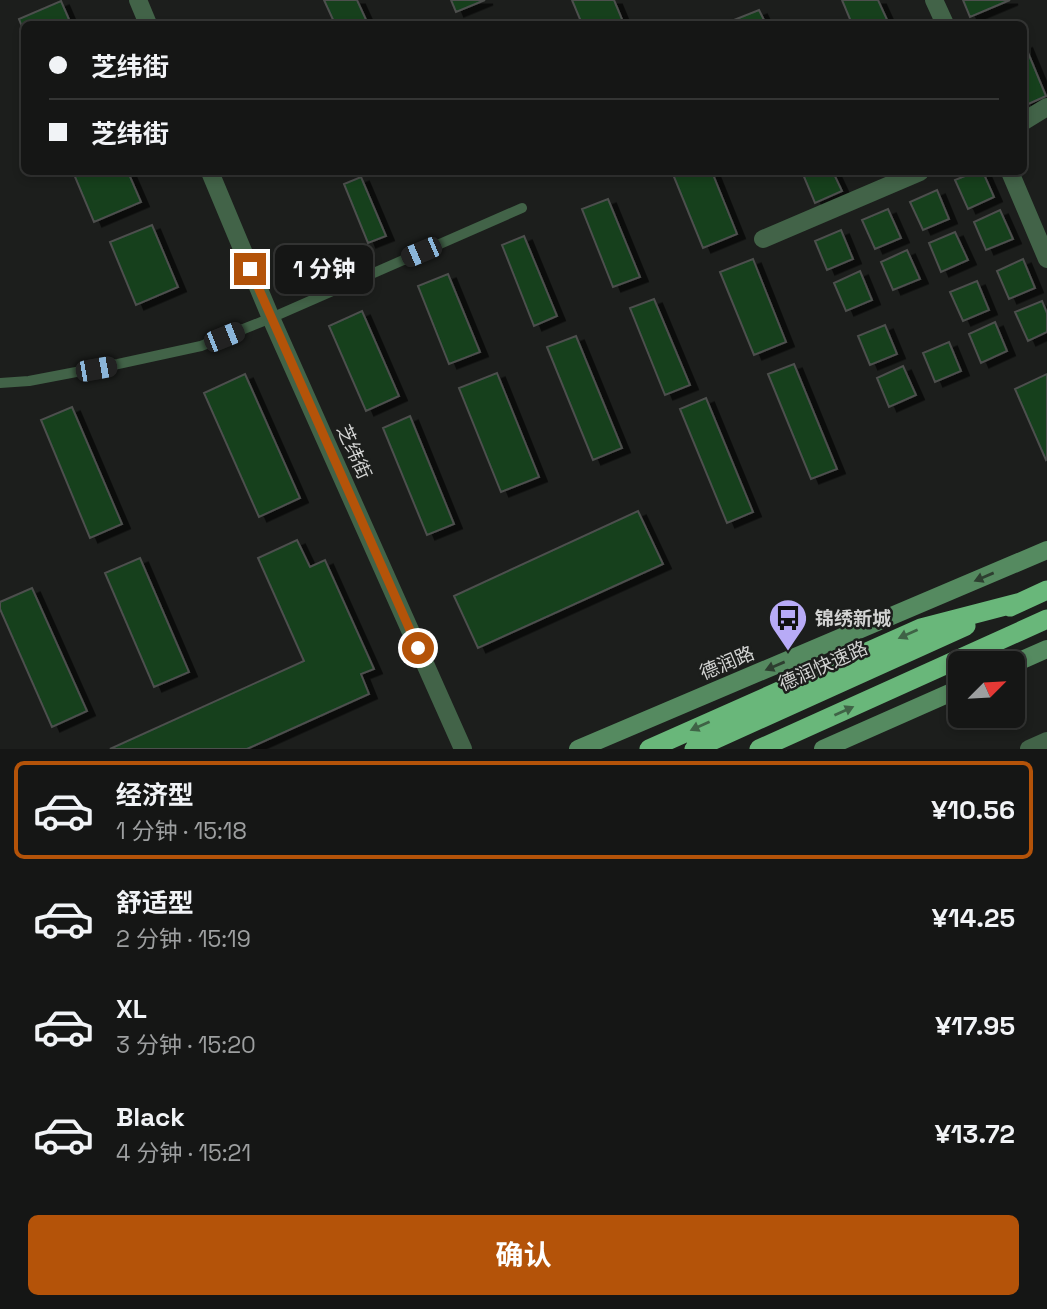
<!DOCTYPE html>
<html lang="zh">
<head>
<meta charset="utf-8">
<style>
	body { margin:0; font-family:"Space Grotesk","Noto Sans SC",sans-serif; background:#222322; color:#f1f3f6; height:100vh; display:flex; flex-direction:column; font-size:26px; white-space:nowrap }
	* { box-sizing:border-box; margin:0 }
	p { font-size:23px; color:#9d9fa0 }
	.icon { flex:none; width:38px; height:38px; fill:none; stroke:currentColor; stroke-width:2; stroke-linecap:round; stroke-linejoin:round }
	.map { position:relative; height:749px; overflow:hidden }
	.drawer { display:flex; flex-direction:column; background:#151615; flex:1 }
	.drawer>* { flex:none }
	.guide { position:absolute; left:21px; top:21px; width:1006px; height:154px; border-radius:10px; box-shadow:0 4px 10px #0003,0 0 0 2px #343534; display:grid; align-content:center; height:154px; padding:0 28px; background:#151615 }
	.needle { width:46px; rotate:66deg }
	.fabs { position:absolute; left:948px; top:651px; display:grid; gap:14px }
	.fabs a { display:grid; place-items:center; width:77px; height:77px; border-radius:10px; background:#151615; box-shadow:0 4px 10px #0003,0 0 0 2px #343534; font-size:35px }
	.end { position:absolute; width:32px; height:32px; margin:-16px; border:9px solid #b45309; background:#fff; box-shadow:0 0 0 4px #fff }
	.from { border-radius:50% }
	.bubble { position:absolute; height:49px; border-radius:10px; background:#151615; box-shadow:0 4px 10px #0003,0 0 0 2px #343534; font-size:23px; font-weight:700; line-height:49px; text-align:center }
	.car { position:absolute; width:21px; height:42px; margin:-21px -10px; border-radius:9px; box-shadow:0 0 5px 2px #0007; background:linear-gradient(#222 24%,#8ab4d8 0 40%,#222 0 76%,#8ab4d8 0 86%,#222 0) }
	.guide b { display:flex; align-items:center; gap:24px; height:66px; font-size:26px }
	.guide b+b { border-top:2px solid #343534 }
	.guide i { width:18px; height:18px; background:#f1f3f6 }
	ul { padding:12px 0 0; list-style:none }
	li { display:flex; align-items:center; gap:21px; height:98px; margin:0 14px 10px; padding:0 14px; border:4px solid transparent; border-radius:10px }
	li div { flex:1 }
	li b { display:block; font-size:26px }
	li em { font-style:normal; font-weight:700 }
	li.on { border-color:#b45309 }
	li>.icon { width:63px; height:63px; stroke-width:1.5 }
	.primary-button { display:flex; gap:14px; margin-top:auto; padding:14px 28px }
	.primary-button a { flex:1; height:80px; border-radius:10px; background:#b45309; color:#fff; font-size:28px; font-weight:700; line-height:80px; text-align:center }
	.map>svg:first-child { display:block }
</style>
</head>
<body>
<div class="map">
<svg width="1047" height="749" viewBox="0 0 1047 749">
	<defs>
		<filter id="shadow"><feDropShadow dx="8" dy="4.5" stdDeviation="0" flood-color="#0009"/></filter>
	</defs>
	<rect width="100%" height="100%" fill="#1c1e1c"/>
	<path fill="#12401f" stroke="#4d4f4d" stroke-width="2" filter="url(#shadow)" d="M324 0H357L368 24H335Z
		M451 0H485L456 12Z
		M572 0H614L624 24H582Z
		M842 0H878L889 24H852Z
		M963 0H1010L970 17Z
		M61 1 71 24H24V32L19 19Z
		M759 10 766 24H724Z
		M1024 43 1046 96 1024 106Z
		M73 172H128L141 202 94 222Z
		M672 172H712L737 234 703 248Z
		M802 172H833L842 191 815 203Z
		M975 172H983L994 197 968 209 955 180Z
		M361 177 386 236 368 243 344 184Z
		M937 190 949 219 923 230 910 202Z
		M608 199 640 277 613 287 582 209Z
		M888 209 901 238 875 249 862 220Z
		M1000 210 1013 239 986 250 974 222Z
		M152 225 178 287 136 305 110 242Z
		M841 230 853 259 827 270 815 241Z
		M955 232 968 260 941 272 929 243Z
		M524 236 557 316 534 326 502 245Z
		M907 250 920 279 893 290 881 262Z
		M753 259 786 342 754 355 720 272Z
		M1023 259 1035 288 1009 299 997 271Z
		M860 271 872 300 846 311 834 283Z
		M448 274 480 352 449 364 418 286Z
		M977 281 989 310 963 321 950 292Z
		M654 299 690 385 665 395 630 308Z
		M1042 301 1047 313V332L1028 341 1015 312Z
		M362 311 399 396 366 411 329 326Z
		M995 322 1007 351 981 363 969 334Z
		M885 325 897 354 870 365 858 336Z
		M576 336 622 448 593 460 547 347Z
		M949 342 961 371 935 382 923 353Z
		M794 364 837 469 811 479 768 374Z
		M903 366 916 395 889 407 877 378Z
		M497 373 539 477 501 492 459 388Z
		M245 374 300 498 259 517 204 393Z
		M1047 374V459L1046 460 1015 389Z
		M706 398 753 512 727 523 680 409Z
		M72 407 122 524 90 538 41 420Z
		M410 416 454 524 427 535 383 428Z
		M638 511 663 564 478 648 454 596Z
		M297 540 310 567 325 560 374 669 361 674 369 694 247 749H110L304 661 258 558Z
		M140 558 189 672 154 687 105 573Z
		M32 588 87 711 52 727 0 609V602Z"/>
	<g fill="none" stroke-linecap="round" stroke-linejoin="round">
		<path stroke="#426348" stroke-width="10" d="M0 383 29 381 118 364 201 346 271 318 522 208"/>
		<path stroke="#426348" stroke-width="18" d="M138 0 148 24
			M934 0 945 24
			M1024 121 1047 107
			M210 172 271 318 463 749
			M1010 172 1047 259
			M763 239 920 172
			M1029 749 1047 741"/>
		<path stroke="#558a60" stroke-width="18" d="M1013 664 1047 649
			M578 749 1047 550
			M823 749 961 688"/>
		<path stroke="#69b77a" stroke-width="19" d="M1010 607 1047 590
			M649 749 921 628 1021 602
			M694 749 966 626
			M759 749 1047 619"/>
	</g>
	<defs><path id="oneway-solid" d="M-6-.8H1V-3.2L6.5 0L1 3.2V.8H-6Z" transform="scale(1.75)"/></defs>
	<g fill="#2d3e30">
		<use href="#oneway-solid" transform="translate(984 577) rotate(157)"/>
		<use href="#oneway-solid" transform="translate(775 666) rotate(157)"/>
	</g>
	<g fill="#3f6346">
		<use href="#oneway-solid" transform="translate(908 634) rotate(156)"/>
		<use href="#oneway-solid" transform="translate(844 711) rotate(-24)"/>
		<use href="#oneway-solid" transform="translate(700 726) rotate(156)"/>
	</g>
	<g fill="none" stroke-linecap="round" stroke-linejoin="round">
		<path stroke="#b45309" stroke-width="9" d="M250 269 418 648"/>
	</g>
	<defs>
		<g id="bus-pin" transform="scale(2.0125)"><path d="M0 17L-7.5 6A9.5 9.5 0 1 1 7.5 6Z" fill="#b8abf7" stroke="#1c1e1c"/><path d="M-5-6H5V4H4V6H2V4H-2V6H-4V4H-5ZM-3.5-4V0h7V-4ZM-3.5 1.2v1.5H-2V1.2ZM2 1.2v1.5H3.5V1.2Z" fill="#111"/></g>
	</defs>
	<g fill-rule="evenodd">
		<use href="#bus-pin" x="788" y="618"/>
	</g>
	<g text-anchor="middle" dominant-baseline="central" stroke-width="5" stroke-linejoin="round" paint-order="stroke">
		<g font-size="19" fill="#d2d3d2" stroke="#1c1e1c">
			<text transform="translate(354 452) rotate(66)">芝纬街</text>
			<text transform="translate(727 663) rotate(-23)">德润路</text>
			<text transform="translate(823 666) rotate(-24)">德润快速路</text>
		</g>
		<g font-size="19" font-weight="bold" fill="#d2d3d2" stroke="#1c1e1c" text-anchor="start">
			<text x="815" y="618">锦绣新城</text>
		</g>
	</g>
</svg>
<div class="fabs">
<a><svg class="needle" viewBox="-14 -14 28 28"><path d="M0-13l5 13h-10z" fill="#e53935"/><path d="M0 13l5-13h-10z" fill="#9d9fa0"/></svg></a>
</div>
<i class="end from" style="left:418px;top:648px"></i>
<i class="end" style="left:250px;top:269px"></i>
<div class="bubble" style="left:275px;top:245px;width:98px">1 分钟</div>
<i class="car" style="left:421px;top:252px;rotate:247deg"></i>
<i class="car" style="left:224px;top:337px;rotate:68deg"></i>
<i class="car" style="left:96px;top:369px;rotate:80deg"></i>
<div class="guide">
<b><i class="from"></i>芝纬街</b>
<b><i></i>芝纬街</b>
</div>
</div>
<section class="drawer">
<ul>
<li class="on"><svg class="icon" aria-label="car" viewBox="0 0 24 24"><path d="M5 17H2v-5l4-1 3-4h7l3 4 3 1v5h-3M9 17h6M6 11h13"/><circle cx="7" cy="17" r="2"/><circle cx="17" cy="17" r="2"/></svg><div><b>经济型</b><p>1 分钟 · 15:18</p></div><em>¥10.56</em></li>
<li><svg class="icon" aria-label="car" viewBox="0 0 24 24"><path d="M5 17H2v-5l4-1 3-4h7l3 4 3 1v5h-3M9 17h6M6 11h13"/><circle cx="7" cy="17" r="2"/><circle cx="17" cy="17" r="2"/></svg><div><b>舒适型</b><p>2 分钟 · 15:19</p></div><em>¥14.25</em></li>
<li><svg class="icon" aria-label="car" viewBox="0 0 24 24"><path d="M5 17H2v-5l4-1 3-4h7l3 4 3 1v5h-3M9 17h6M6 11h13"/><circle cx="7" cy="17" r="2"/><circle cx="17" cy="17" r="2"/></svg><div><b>XL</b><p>3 分钟 · 15:20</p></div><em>¥17.95</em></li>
<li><svg class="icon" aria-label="car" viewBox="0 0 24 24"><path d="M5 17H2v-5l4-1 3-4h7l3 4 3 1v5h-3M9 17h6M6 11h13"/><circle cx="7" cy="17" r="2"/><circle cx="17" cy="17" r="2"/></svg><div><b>Black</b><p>4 分钟 · 15:21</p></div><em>¥13.72</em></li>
</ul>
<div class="primary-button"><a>确认</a></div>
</section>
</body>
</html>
